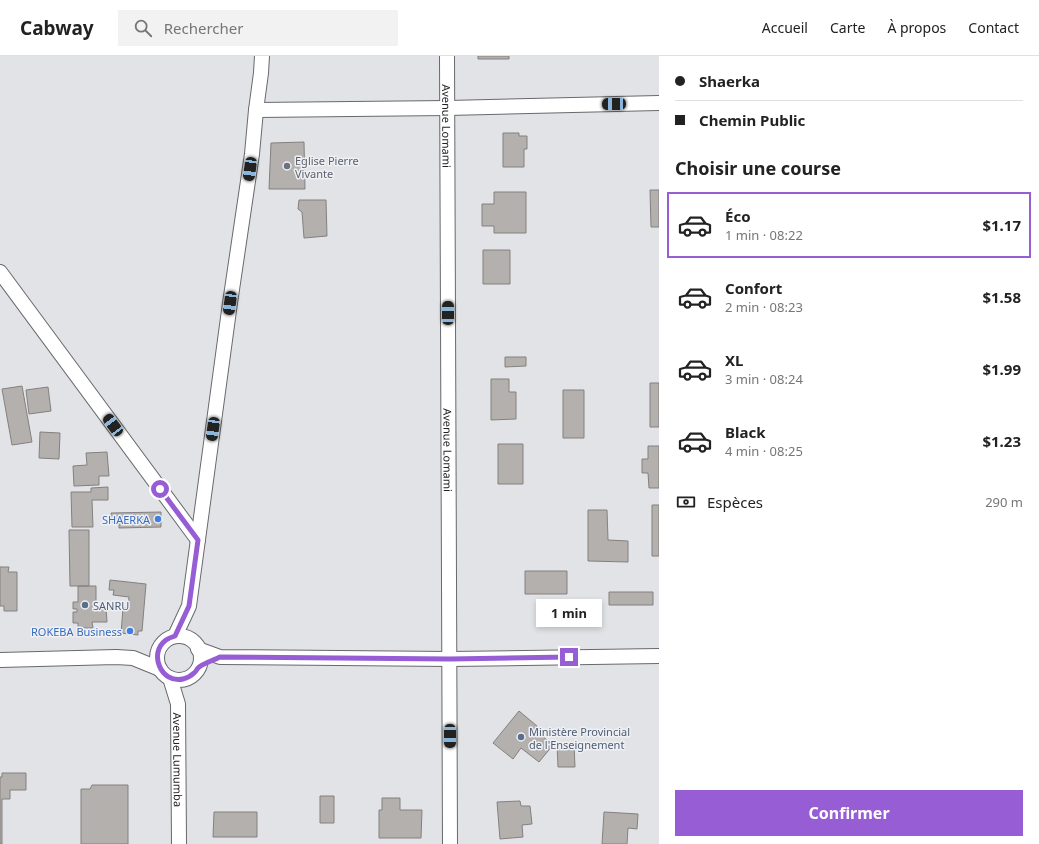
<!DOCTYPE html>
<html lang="fr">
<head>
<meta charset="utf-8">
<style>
	body { margin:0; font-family:"Noto Sans",sans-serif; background:#f2f2f2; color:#222; height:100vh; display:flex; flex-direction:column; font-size:15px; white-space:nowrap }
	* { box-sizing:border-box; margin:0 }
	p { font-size:13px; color:#767676 }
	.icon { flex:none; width:22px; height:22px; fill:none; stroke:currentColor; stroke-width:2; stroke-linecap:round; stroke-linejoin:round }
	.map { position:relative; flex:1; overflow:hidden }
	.panel { display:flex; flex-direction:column; background:#fff; width:380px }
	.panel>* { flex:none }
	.guide { display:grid; align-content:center; height:88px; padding:0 16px; background:#fff }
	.end { position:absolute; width:18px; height:18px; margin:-9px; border:5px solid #965dd5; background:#fff; box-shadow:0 0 0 2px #fff }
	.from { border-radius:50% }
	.bubble { position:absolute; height:28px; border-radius:0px; background:#fff; box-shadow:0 2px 6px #0003; font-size:13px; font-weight:700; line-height:28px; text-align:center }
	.car { position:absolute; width:12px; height:24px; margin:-12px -6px; border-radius:5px; box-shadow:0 0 3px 1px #0007; background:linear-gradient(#222 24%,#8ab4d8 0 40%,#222 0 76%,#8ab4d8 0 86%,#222 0) }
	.guide b { display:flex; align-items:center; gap:14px; height:38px; font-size:15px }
	.guide b+b { border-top:1px solid #e0e0e0 }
	.guide i { width:10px; height:10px; background:#222 }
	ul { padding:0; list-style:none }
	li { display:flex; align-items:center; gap:12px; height:66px; margin:0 8px 6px; padding:0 8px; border:2px solid transparent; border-radius:0px }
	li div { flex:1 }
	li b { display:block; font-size:15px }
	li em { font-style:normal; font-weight:700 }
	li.active { border-color:#965dd5 }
	li>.icon { width:36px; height:36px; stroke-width:1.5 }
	h2 { padding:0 16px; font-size:18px; line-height:48px }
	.pay { display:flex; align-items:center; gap:10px; height:44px; padding:0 16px; font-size:15px }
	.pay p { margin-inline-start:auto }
	.cta { display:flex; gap:8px; margin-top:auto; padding:8px 16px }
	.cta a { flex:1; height:46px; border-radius:0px; background:#965dd5; color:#fff; font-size:16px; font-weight:700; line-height:46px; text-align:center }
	header { display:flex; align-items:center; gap:24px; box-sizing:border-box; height:56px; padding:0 20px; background:#fff; border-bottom:1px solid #e0e0e0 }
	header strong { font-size:19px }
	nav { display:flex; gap:22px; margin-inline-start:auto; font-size:14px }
	.search { width:280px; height:36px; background:#f2f2f2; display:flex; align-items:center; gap:10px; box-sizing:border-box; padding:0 14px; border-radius:0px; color:#767676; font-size:15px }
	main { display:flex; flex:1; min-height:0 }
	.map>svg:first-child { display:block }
</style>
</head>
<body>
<header>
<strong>Cabway</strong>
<div class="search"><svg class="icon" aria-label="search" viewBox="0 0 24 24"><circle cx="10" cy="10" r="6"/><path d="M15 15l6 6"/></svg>Rechercher</div>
<nav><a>Accueil</a><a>Carte</a><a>À propos</a><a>Contact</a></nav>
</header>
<main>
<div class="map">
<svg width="659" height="788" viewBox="0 0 659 788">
	<rect width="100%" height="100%" fill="#e2e3e7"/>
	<path fill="#b4b0ae" stroke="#84807f" d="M478 0H509V3H478Z
		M503 77H519V80H527V93H524V111H503Z
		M304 86 305 133H269L271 87Z
		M650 134H659V171H651Z
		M494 136H526V177H494V170H482V148H494Z
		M299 144H326L327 180 304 182 302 156 298 153Z
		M483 194H510V228H483Z
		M505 301H526V310L505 311Z
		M491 323H509V336H516V363L491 364Z
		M650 327H659V371H650Z
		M22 330 32 386 12 389 2 333Z
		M48 331 51 355 29 358 26 334Z
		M563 334H584V382H563Z
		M40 376 60 377 59 403 39 402Z
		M498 388H523V428H498Z
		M648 390H659V432H649L648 417H642V403H648Z
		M107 396 109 420H99V429L74 430 73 410 87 409 86 397Z
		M108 431V444H92L93 471H72L71 436H91V432Z
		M652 449H659V500H652Z
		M588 454H607L608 484 628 485V506L588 505Z
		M161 456V471L119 472V465L112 466 111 457Z
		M69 474H89V530H70Z
		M0 511H9L8 516H17V555H4V550H0Z
		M525 515H567V538H525Z
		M110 524 146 528 142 575H138V579L121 577 123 552H128L129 541 113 539 114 534H109Z
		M78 530H96V552H106L107 566H92L93 572H78V567H73V556H77V553H73V546H78Z
		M609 536H653V549H609Z
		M519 655 537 670 535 674 553 689 539 706 521 692 513 703 493 687Z
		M557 688H574L575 711H558Z
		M2 717H26V734H10V743H2V788H0V721H2Z
		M92 729H128V788H81V733H90Z
		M320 740H334V767H320Z
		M382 742H400V754H422L421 782H379V754H382Z
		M520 745 521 750H530L532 768 522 769 523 781 500 783 497 746Z
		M214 756H257V781H213Z
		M604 756 638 758 637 773 628 772 627 788H602Z"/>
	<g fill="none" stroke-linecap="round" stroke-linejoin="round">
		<g stroke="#68696d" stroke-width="16">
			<g id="minor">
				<path id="s1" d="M447 0 450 788"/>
				<path d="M256 54 448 52 659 47"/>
				<path d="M0 216 198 484"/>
				<path d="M175 580 189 550 230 247 252 98 256 54 261 17 262 0"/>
				<circle cx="179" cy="602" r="22"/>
				<path d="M198 593 220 601 450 603 659 600"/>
				<path d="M0 604 116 601 133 602 160 613"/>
				<path id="s2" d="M170 622 178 648 179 788"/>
			</g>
		</g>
		<use href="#minor" stroke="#fff" stroke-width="14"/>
	</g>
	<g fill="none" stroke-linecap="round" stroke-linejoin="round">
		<path stroke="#965dd5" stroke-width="5" d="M160 433 198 484 189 550 175 580C172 581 169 582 166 584 148 597 161 628 183 623 187 622 191 620 194 617 195 617 197 613 198 612 202 608 214 604 220 601L450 603 569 601"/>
	</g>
	<circle fill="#6b7280" stroke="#eff0f4" stroke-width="1.5" cx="287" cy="110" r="4"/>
	<g fill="#3f7fe0" stroke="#eff0f4" stroke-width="1.5">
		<circle cx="158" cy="463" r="4"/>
		<circle cx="130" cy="575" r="4"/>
	</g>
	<g fill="#5c6f8a" stroke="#eff0f4" stroke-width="1.5">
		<circle cx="85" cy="549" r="4"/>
		<circle cx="521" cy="681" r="4"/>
	</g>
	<g text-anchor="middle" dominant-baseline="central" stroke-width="3" stroke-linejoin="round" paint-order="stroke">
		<g font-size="11" fill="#212123" stroke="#eff0f4">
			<text stroke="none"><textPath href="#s1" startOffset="70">Avenue Lomami</textPath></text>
			<text stroke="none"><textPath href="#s1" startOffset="394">Avenue Lomami</textPath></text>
			<text stroke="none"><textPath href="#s2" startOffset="83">Avenue Lumumba</textPath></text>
		</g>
		<g font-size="11" fill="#5b616d" stroke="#eff0f4" text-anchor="start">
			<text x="295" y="104">Eglise Pierre<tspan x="295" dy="13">Vivante</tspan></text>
		</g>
		<g font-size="11" fill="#366cbe" stroke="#eff0f4" text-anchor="end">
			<text x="150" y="463">SHAERKA</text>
			<text x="122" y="575">ROKEBA Business</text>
		</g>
		<g font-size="11" fill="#4e5e75" stroke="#eff0f4" text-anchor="start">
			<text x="93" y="549">SANRU</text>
			<text x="529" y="675">Ministère Provincial<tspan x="529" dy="13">de l'Enseignement</tspan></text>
		</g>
	</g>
</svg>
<i class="end from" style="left:160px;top:433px"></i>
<i class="end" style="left:569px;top:601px"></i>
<div class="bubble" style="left:536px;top:543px;width:66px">1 min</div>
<i class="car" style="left:614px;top:48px;rotate:269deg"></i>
<i class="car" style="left:250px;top:113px;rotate:188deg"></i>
<i class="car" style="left:230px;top:247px;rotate:188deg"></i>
<i class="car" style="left:448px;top:257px;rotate:0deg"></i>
<i class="car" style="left:113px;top:369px;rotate:323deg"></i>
<i class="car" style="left:213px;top:373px;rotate:188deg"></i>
<i class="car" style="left:450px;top:680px;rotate:180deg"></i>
</div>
<section class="panel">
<div class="guide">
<b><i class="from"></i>Shaerka</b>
<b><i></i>Chemin Public</b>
</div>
<h2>Choisir une course</h2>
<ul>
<li class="active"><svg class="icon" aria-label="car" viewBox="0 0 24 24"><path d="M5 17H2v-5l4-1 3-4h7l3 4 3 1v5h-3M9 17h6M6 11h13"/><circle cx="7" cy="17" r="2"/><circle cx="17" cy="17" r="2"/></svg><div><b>Éco</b><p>1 min · 08:22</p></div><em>$1.17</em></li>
<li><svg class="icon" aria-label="car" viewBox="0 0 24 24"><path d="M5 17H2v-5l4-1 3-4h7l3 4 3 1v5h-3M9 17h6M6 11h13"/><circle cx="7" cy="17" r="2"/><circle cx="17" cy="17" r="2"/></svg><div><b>Confort</b><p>2 min · 08:23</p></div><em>$1.58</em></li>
<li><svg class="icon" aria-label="car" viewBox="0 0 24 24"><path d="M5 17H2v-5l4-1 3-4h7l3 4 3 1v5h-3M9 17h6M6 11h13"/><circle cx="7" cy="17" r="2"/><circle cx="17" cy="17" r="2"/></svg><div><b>XL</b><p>3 min · 08:24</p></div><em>$1.99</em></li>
<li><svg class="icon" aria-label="car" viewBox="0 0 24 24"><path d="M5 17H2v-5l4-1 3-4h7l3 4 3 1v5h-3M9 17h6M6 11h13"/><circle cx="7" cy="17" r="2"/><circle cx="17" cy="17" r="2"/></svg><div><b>Black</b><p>4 min · 08:25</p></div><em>$1.23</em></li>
</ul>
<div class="pay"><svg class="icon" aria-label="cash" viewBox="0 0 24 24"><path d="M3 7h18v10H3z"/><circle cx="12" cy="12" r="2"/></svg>Espèces<p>290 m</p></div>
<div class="cta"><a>Confirmer</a></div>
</section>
</main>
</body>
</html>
